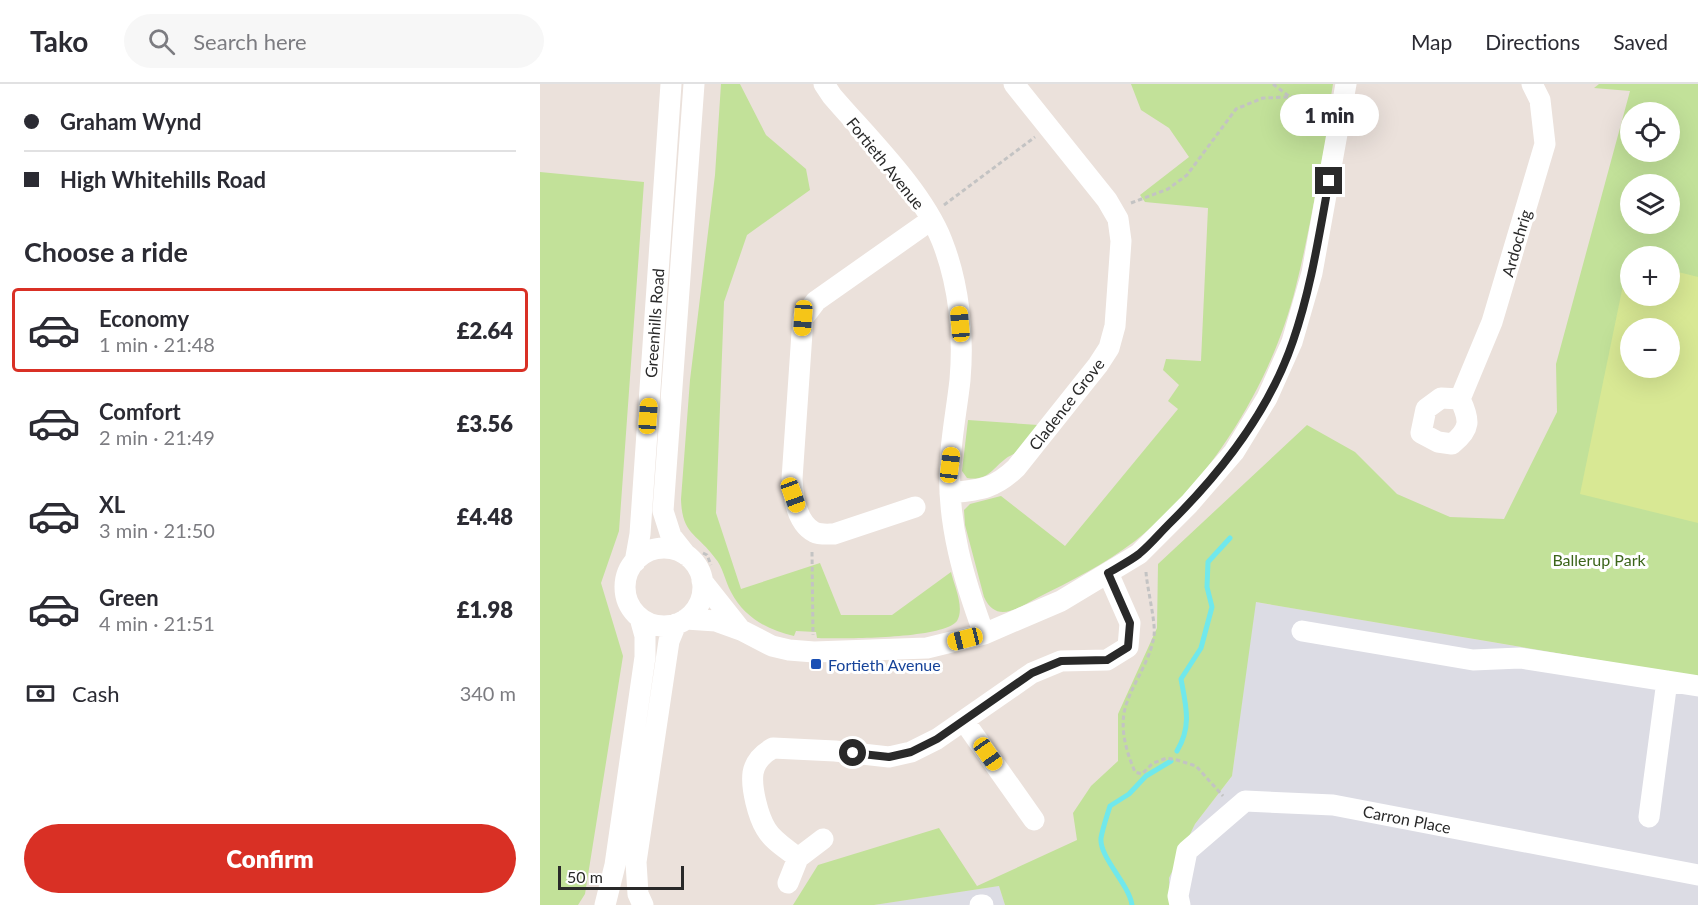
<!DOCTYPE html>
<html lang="en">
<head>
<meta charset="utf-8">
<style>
	body { margin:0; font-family:Lato,sans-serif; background:#f7f7f7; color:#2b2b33; height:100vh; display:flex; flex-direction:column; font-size:22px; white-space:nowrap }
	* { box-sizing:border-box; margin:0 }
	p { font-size:20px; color:#7c7c81 }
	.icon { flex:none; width:33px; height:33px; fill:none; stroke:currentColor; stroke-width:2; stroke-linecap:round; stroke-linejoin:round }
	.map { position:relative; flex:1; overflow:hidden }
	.panel { display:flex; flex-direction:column; background:#fff; width:540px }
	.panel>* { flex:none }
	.guide { display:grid; align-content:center; height:132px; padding:0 24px; background:#fff }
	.buttons { position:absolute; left:1080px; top:18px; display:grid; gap:12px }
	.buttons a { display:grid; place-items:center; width:60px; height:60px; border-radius:50%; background:#fff; box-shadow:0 6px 24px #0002; font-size:30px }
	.scale { position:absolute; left:18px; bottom:15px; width:126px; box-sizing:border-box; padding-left:6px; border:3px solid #292929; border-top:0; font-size:16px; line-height:21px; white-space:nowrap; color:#292929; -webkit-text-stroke:4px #fff; paint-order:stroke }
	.end { position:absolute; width:27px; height:27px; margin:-14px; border:8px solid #292929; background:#fff; box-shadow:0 0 0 3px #fff }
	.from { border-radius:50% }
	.bubble { position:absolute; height:42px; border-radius:21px; background:#fff; box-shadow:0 6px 24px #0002; font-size:20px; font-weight:800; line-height:42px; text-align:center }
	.car { position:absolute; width:18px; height:36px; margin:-18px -9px; border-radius:8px; box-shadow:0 0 4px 2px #0007; background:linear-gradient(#f5c518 24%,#345 0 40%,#f5c518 0 76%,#345 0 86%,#f5c518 0) }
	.guide b { display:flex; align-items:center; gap:21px; height:57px; font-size:22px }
	.guide b+b { border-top:2px solid #e1e1e2 }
	.guide i { width:15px; height:15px; background:#2b2b33 }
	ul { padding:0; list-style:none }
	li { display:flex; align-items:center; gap:18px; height:84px; margin:0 12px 9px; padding:0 12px; border:3px solid transparent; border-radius:6px }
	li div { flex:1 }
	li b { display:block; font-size:22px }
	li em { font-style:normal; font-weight:800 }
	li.active { border-color:#d93025 }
	li>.icon { width:54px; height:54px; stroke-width:1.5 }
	h2 { padding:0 24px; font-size:27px; line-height:72px }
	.pay { display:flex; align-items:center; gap:15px; height:66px; padding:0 24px; font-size:22px }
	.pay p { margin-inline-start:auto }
	.button { display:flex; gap:12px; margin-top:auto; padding:12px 24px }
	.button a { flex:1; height:69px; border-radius:36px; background:#d93025; color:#fff; font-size:24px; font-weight:800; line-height:69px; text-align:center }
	header { display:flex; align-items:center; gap:36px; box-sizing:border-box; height:84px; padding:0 30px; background:#fff; border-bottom:2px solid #e1e1e2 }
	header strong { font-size:28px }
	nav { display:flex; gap:33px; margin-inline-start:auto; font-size:21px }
	.search { width:420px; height:54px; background:#f7f7f7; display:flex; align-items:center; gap:15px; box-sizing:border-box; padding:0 21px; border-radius:33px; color:#7c7c81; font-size:22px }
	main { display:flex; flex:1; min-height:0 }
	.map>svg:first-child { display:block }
</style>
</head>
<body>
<header>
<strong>Tako</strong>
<div class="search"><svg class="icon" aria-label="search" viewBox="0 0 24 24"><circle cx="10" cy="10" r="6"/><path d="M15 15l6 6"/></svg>Search here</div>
<nav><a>Map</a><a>Directions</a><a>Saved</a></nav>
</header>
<main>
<section class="panel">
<div class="guide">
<b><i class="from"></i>Graham Wynd</b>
<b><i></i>High Whitehills Road</b>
</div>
<h2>Choose a ride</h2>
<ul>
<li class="active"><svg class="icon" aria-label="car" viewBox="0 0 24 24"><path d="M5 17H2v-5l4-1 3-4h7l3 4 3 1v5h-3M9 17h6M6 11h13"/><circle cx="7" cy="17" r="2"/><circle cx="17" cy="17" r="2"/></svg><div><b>Economy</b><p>1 min · 21:48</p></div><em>£2.64</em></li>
<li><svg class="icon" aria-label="car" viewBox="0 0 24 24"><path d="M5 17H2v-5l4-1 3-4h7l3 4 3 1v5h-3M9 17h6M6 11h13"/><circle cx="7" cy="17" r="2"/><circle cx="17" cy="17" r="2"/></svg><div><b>Comfort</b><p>2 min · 21:49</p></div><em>£3.56</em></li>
<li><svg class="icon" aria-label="car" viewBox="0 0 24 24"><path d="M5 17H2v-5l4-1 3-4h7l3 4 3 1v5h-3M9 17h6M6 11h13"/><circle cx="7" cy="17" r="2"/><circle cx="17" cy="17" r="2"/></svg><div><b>XL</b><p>3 min · 21:50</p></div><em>£4.48</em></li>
<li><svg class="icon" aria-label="car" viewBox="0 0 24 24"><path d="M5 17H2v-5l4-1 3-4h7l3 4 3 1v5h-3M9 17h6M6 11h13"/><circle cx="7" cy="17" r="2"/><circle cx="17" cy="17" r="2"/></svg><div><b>Green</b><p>4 min · 21:51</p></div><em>£1.98</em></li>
</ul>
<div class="pay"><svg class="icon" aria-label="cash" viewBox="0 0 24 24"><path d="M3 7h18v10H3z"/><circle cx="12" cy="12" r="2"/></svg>Cash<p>340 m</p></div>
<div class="button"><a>Confirm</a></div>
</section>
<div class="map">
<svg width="1158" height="821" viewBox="0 0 1158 821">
	<rect width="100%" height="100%" fill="#ebe1db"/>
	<path fill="#dcdce4" d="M715 518 1158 593V821H630L629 794 655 740 692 692Z
		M459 802 465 821H334Z"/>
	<path fill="#c2e199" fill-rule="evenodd" d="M181 0H200L226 51 266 85 270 106 207 151 184 218 176 429 201 505 280 479 301 531H352L411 488C414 501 425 524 417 537 404 555 301 555 277 554L276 548 256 547 254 552C227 546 204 533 191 508 185 497 183 483 175 474 157 449 142 451 141 415L150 296 175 91Z
		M591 0H793L791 12H783L782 18 787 24 788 46C777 98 769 151 756 202 733 296 672 397 595 457 565 480 531 497 497 514 478 524 456 540 444 513L425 441 424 426 430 420 461 412 525 462 638 325 628 317 639 301 623 286 626 275 661 277 668 124 605 118 600 111 649 73 629 44 601 26Z
		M1059 0H1158V593L716 518 692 692 655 740 629 794 630 821H465L459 802 334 821H253L278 781 399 744 437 802 537 756 533 729 551 702 578 677V630L617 544 618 480 767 341 815 368 857 410 910 433 964 435 1017 328 1016 280 1090 7 1054 4ZM1090 28H1130V68H1090ZM1090 100H1130V140H1090ZM1090 172H1130V212H1090ZM1090 244H1130V284H1090Z
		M0 88 104 98 79 447 61 499 83 572 45 810 38 821H0Z
		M428 336 498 341C492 349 485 361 477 368 473 371 468 372 464 376 451 386 448 397 427 394L422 387Z"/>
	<path fill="#d8e894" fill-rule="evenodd" d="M1088 177H1090V212H1130V186L1158 193V439L1040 410ZM1090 244H1130V284H1090Z"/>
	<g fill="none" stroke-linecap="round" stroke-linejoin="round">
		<path stroke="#70e8ec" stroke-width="5" d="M637 667C652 642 646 622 641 595L661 564 672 523 667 503 668 478 690 454
			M592 821C589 800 559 773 561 754 563 743 567 732 570 722L589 710 606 692 631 677"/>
		<path stroke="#c3c3c3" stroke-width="3" stroke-dasharray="4.5 3" stroke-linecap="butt" d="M733 0 750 13 787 12
			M591 119 628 105 647 91 696 25 723 14 750 13
			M404 121 495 53
			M272 468 273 551
			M163 469 167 471 171 481
			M606 488C607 504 616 539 614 552 610 577 594 597 586 621 579 643 586 667 595 688L602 690 613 679 627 674 637 676 656 682 683 712"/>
		<path stroke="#fff" stroke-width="21" d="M284 0 292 12C328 54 382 106 402 157 419 200 424 250 420 296 417 324 411 353 410 381 407 440 424 496 444 550
			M901 314 920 315C930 336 931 345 912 360L898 358 881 349 886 325Z
			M920 315 952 238 1005 60 1000 16 992 0
			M410 409C440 406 454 405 476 384L558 281 569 264 575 242 581 157 578 135 567 116 474 0
			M375 423 294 450C288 450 280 451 274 448 257 439 253 412 252 395L263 234 276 217 391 136
			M85 503a39 39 0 1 1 78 0a39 39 0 1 1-78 0Z
			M146 471 131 452 123 427 154 0
			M95 478 100 450 131 0
			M162 497 200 545
			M146 535 176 537 201 546 232 562 249 566 274 568 387 564 444 550 521 517 599 470 649 420 694 368 727 314 752 258 772 189 806 0
			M762 547 933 576 980 574 1158 602
			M424 637 494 736
			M1109 733 1127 597
			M258 774C247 765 233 757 226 745 218 732 211 704 213 689 215 677 224 669 233 664L295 667 349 673 371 668 397 655 492 589 521 577 567 576 588 563 590 539 568 489
			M248 799 258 774 283 755
			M65 821 75 781 105 573V552L100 534
			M103 821 98 810 96 778 129 557 136 540
			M440 821H443
			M640 821 638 812 647 767 705 717 793 721 1158 791"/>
	</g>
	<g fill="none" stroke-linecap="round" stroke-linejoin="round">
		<path stroke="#292929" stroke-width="8" d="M313 669 349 673 371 668 397 655 492 589 521 577 567 576 588 563 590 539 568 489C578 483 590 477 599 470 610 461 619 450 628 441 681 389 729 328 753 257 771 205 779 151 789 97"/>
	</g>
	<rect fill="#1a4fb4" stroke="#fff" stroke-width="2" x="270" y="574" width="12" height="12" rx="3"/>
	<g text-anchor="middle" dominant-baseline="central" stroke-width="6" stroke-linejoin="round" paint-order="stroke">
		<g font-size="16" fill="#292929" stroke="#fff">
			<text transform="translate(346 79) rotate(51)">Fortieth Avenue</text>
			<text transform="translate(976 159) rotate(-74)">Ardochrig</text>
			<text transform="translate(114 239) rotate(-86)">Greenhills Road</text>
			<text transform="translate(526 320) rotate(-52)">Cladence Grove</text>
			<text transform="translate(867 735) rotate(11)">Carron Place</text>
		</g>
		<g font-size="16" fill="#3c651b" stroke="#fff">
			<text x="1059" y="475">Ballerup Park</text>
		</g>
		<g font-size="16" fill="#164399" stroke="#fff" text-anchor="start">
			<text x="288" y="580">Fortieth Avenue</text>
		</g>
	</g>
</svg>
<div class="buttons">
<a><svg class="icon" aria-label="locate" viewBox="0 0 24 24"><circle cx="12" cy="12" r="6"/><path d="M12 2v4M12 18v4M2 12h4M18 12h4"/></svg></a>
<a><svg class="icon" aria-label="layers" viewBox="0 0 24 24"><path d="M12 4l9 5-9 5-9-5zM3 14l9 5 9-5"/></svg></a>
<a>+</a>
<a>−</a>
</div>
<div class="scale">50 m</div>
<i class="end from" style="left:313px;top:669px"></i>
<i class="end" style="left:789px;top:97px"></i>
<div class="bubble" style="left:740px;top:10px;width:99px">1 min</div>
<i class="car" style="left:263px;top:234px;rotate:184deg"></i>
<i class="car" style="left:420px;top:240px;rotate:355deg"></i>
<i class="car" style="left:108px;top:332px;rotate:4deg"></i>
<i class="car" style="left:410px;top:381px;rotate:7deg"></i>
<i class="car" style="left:253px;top:411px;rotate:160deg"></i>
<i class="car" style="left:425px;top:555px;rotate:256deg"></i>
<i class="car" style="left:448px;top:670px;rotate:145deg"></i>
</div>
</main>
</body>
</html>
